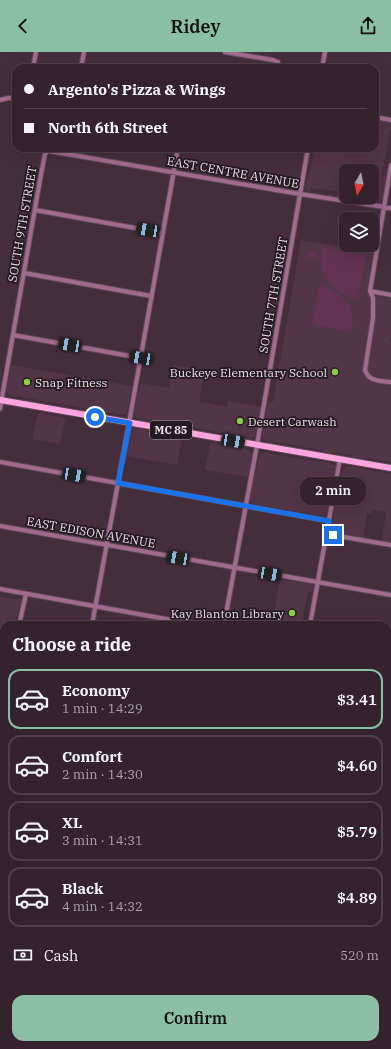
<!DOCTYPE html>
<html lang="en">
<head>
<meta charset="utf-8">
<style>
	body { margin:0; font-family:"IBM Plex Serif",serif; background:#3c2a35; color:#f1f3f6; height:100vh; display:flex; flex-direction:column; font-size:15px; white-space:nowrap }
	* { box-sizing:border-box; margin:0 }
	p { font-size:13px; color:#a9a4aa }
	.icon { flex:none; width:22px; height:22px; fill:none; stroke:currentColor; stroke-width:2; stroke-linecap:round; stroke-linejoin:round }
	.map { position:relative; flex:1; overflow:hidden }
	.drawer { position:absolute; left:0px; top:569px; width:391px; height:428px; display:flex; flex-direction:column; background:#34222d; border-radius:12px 12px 0 0; box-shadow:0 4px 16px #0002,0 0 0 1px #4e3f49 }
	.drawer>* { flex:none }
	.hud { position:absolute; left:12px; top:12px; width:367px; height:88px; border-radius:12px; box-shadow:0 4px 16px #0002,0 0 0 1px #4e3f49; display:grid; align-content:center; height:88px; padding:0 12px; background:#34222d }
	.needle { width:26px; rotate:190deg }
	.controls { position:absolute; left:339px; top:112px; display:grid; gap:8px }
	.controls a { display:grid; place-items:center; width:40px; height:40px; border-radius:8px; background:#34222d; box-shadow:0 4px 16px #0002,0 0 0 1px #4e3f49; font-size:20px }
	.end { position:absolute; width:18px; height:18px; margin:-9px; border:5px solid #1a73e8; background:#fff; box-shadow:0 0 0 2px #fff }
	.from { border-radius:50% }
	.bubble { position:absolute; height:28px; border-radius:12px; background:#34222d; box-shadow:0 4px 16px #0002,0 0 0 1px #4e3f49; font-size:13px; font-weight:600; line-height:28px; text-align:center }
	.car { position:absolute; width:12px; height:24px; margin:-12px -6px; border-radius:5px; box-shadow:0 0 3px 1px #0007; background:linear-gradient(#222 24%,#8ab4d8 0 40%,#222 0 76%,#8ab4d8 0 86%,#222 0) }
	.hud b { display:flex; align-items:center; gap:14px; height:38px; font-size:15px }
	.hud b+b { border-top:1px solid #4e3f49 }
	.hud i { width:10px; height:10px; background:#f1f3f6 }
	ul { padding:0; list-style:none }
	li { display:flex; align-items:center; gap:12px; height:60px; margin:0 8px 6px; padding:0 4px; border:2px solid #4e3f49; border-radius:12px }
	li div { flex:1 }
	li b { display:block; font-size:15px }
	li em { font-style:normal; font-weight:600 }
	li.on { border-color:#8abfa5 }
	li>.icon { width:36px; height:36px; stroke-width:1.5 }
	h2 { padding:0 12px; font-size:18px; line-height:48px }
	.pay { display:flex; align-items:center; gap:10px; height:44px; padding:0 12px; font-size:15px }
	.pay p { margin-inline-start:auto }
	.primary-button { display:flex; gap:8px; margin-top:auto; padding:8px 12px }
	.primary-button a { flex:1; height:46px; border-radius:12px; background:#8abfa5; color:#111; font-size:16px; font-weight:600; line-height:46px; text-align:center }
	header { display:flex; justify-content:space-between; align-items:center; height:52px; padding:0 12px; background:#8abfa5; color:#111; font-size:18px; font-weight:600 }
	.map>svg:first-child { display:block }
</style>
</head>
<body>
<header><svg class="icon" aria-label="back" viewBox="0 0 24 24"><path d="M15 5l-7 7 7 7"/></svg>Ridey<svg class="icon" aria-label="share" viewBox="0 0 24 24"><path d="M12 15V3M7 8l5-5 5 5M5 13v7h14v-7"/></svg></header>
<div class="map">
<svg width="391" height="997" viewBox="0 0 391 997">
	<rect width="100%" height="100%" fill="#452e3c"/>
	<path fill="#523547" d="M375 68 391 71V78H390L382 123 386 124 383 146 382 148 380 149H374L375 145 372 144V119H346V140L311 136 310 140 307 139 305 136 306 130 311 116 314 96H375Z
		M301 188 373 200 367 239 370 243 391 247V283L390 289H391V410L366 406 362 407 354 405 351 403 333 400 330 401 323 400 321 398 274 390 270 391 262 387 268 350H273Z
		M11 313 132 334 127 361 123 363 10 343 8 342 7 338Z
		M173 313 204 318 199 350 227 355 228 349 261 355 258 373 254 385 247 387H245L242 384 136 366 134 362 140 331 169 336Z
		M38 361 66 366 60 392 32 387Z
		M139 377 145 378 148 380 182 386 177 413 126 404 131 380 134 378Z
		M210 391 237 396 239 395 245 396 247 398 250 399 252 403 248 425 205 418Z
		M268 400 272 402 320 410 323 409 329 410 335 414 332 439 328 461 326 463 324 464 253 452 251 451 250 448 253 430 260 403 261 401Z
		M350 414 360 416 362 417 391 422V491L382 489 386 460 373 458 372 462 367 461 363 486 334 480 331 478 336 450 343 418 344 416Z
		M280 527 312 532 313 534V540H308L302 573H272Z
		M0 545 21 548 15 573H4V776H0Z
		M387 770H391V857L387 856Z
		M387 863H391V939L387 938Z"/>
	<path fill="#623351" d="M322 195 364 203 366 206 358 247C341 243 326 233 322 215 320 208 322 202 322 195Z
		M307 199 318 201 317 207 306 205Z
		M319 233C337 237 354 251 353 271 353 274 352 277 351 280L315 273 313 270Z
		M4 649V688L0 683V669Z"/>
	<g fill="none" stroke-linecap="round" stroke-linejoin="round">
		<path stroke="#ab598e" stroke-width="4.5" d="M387 762 391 761
			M0 785 4 784"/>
		<g stroke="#604a57" stroke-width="6">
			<path id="minor" d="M225 0 273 8 278 10V16
				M33 16 36 0
				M81 16 84 0
				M322 16 325 0
				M0 48 8 46H16
				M375 65 391 68
				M49 99 300 142 391 156
				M391 113 370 239 373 246V266L365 318C369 330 381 329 391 330
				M35 158 163 181
				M24 221 151 244
				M370 239 391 243
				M13 283 141 306
				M0 357 40 128 45 102 49 97
				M0 410 329 469
				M0 474 391 543
				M326 482 391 493
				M0 537 199 573
				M19 573 26 542
				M92 573 129 371 178 96
				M224 573 257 393 308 96
				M310 573 340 407
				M387 607H391
				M387 671 391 672
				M387 860 391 861
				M0 915H4
				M0 951H4
				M387 960 391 961
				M387 978 391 979
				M17 997 18 993
				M82 997V993
				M146 997 147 993
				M213 997V993
				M276 997V993
				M342 997 343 993"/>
		</g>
		<g stroke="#604a57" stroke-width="8">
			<path id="secondary" d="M0 986 4 987
				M40 993 62 997"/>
		</g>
		<g stroke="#604a57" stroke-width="8">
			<path id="primary" d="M0 348 391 416"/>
		</g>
		<use href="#minor" stroke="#a16b8d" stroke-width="4"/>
		<use href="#secondary" stroke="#dd86bd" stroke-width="5.5"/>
		<use href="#primary" stroke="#fea5dd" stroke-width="6"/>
		<g stroke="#b2a0ab" stroke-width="3">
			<path id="rail" d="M0 872H4
				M387 896 391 897
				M387 905 391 906
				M387 927 391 928"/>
		</g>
		<use href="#rail" stroke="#251a21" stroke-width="1.5" stroke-dasharray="4.5" stroke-linecap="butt"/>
	</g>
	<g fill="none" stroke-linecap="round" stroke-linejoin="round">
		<path stroke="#1a73e8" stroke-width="5" d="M95 365 130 371 118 431 329 469 326 482 333 483"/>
	</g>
	<g fill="#8bce46" stroke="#251a21" stroke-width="1.5">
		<circle cx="335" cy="320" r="4"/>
		<circle cx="27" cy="330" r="4"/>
		<circle cx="240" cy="369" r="4"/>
		<circle cx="292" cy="561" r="4"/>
	</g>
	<g text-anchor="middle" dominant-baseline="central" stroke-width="3.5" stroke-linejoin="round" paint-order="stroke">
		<rect fill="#251a21" stroke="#b1a3ac" stroke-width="1" x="150" y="369" width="42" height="18" rx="3"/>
		<g font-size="11" font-weight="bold" fill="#eddee7">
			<text x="171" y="378">MC 85</text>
		</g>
		<g font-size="12" fill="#eddee7" stroke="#251a21">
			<text transform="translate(233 120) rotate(10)">EAST CENTRE AVENUE</text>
			<text transform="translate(22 172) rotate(-80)">SOUTH 9TH STREET</text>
			<text transform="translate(273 243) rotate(-80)">SOUTH 7TH STREET</text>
			<text transform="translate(91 480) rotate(10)">EAST EDISON AVENUE</text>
		</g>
		<g font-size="12" fill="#eddee7" stroke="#251a21" text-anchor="end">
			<text x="327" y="320">Buckeye Elementary School</text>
			<text x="35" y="330" text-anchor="start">Snap Fitness</text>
			<text x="248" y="369" text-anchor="start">Desert Carwash</text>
			<text x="284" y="561">Kay Blanton Library</text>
		</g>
	</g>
</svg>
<div class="controls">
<a><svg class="needle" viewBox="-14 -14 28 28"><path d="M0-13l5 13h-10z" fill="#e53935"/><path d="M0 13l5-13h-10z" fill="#a9a4aa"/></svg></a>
<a><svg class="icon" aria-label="layers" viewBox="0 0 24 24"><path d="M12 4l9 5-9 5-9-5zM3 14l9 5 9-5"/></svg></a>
</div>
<i class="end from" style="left:95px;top:365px"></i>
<i class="end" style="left:333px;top:483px"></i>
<div class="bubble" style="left:300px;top:425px;width:66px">2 min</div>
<i class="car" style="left:148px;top:178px;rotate:280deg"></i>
<i class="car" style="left:70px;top:293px;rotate:280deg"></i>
<i class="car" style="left:141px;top:306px;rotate:280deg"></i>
<i class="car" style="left:233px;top:389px;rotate:100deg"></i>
<i class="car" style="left:74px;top:423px;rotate:100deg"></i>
<i class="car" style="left:178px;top:506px;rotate:280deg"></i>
<i class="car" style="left:270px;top:522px;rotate:100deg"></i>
<div class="hud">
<b><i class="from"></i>Argento's Pizza &amp; Wings</b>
<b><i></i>North 6th Street</b>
</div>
<section class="drawer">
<h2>Choose a ride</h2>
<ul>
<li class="on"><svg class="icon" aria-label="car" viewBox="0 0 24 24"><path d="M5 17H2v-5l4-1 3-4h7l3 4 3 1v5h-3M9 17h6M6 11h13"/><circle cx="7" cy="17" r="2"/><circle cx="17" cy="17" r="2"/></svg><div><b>Economy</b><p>1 min · 14:29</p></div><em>$3.41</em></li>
<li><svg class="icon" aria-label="car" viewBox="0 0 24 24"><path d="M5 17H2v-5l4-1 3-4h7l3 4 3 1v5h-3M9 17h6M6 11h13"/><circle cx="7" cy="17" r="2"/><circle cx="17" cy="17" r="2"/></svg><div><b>Comfort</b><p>2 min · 14:30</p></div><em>$4.60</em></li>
<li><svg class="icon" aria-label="car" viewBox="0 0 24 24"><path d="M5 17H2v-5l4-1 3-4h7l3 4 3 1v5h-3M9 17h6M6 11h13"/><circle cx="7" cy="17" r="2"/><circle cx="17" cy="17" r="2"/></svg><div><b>XL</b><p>3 min · 14:31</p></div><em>$5.79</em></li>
<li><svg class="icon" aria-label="car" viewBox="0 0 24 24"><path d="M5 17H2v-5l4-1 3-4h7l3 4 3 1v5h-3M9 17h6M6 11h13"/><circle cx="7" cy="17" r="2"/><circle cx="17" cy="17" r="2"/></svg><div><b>Black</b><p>4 min · 14:32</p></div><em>$4.89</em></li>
</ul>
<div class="pay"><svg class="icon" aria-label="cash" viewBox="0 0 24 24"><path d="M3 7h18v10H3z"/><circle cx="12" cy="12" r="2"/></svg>Cash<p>520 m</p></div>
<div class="primary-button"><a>Confirm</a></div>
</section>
</div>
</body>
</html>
